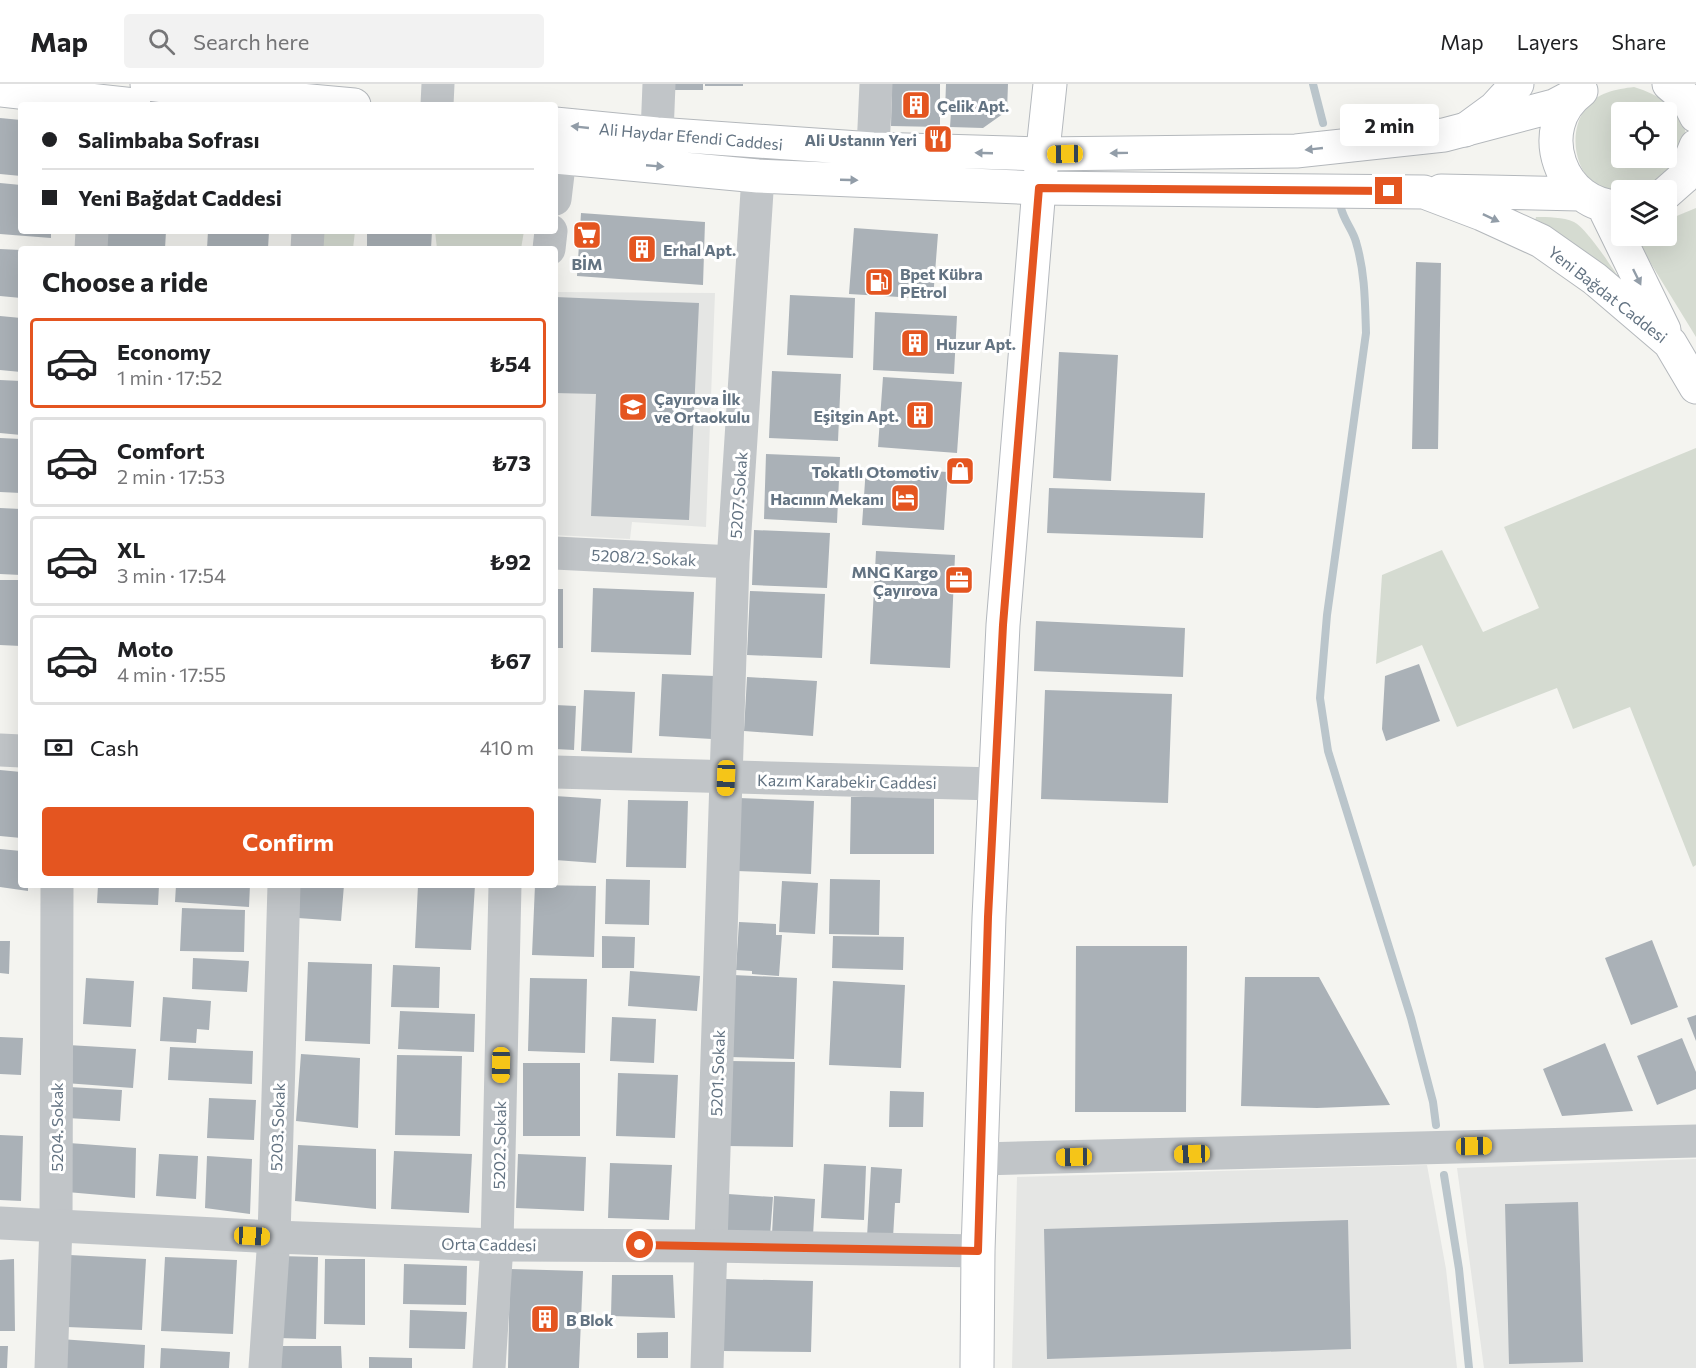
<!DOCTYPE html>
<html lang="en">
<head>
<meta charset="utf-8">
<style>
	body { margin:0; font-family:Commissioner,sans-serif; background:#f2f2f2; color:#202124; height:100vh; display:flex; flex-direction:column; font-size:22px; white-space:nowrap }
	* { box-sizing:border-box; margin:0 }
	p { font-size:20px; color:#757577 }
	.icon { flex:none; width:33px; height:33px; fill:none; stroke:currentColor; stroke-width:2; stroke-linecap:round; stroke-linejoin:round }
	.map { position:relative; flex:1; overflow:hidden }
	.sheet { position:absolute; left:18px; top:162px; width:540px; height:642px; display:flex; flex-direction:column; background:#fff; border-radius:6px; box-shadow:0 6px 24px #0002 }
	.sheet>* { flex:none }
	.hud { position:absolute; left:18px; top:18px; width:540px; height:132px; border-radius:6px; box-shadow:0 6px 24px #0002; display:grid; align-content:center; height:132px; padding:0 24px; background:#fff }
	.fabs { position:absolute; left:1611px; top:18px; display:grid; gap:12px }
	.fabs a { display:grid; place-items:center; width:66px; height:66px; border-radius:6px; background:#fff; box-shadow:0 6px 24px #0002; font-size:30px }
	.end { position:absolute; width:27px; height:27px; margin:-14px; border:8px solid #e45520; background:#fff; box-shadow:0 0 0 3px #fff }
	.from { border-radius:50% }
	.bubble { position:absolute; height:42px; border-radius:6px; background:#fff; box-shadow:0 6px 24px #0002; font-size:20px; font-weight:700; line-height:42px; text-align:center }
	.car { position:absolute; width:18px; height:36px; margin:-18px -9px; border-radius:8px; box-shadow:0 0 4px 2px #0007; background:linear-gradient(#f5c518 24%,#345 0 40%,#f5c518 0 76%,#345 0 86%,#f5c518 0) }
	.hud b { display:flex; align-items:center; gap:21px; height:57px; font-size:22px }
	.hud b+b { border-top:2px solid #e0e0e0 }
	.hud i { width:15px; height:15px; background:#202124 }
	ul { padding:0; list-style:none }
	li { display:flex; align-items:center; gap:18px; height:90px; margin:0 12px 9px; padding:0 12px; border:3px solid #e0e0e0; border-radius:6px }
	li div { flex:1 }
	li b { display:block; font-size:22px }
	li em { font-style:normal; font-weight:700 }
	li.current { border-color:#e45520 }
	li>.icon { width:54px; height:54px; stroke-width:1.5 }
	h2 { padding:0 24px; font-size:27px; line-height:72px }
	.pay { display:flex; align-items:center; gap:15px; height:66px; padding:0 24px; font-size:22px }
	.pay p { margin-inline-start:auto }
	.action { display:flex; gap:12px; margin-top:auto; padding:12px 24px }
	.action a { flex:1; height:69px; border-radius:6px; background:#e45520; color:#fff; font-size:24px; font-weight:700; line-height:69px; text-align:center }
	header { display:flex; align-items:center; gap:36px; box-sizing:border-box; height:84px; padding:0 30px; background:#fff; border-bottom:2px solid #e0e0e0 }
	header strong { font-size:28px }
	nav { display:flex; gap:33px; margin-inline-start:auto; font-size:21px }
	.search { width:420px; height:54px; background:#f2f2f2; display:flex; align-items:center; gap:15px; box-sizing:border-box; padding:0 21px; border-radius:6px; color:#757577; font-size:22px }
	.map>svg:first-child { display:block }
</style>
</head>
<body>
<header>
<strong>Map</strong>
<div class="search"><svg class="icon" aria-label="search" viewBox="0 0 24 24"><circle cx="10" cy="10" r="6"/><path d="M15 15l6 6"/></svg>Search here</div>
<nav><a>Map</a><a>Layers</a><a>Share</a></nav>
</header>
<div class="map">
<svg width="1696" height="1284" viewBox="0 0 1696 1284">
	<rect width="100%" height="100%" fill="#f4f4f0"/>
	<path fill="#e5e6e4" d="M555 208 715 209 706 443 632 438 630 455 555 451Z
		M1696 1075V1284H1484L1457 1084Z
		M1427 1081 1446 1185 1457 1284H1012L1017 1093Z"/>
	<path fill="#d5dbd1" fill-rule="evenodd" d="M1634 3C1658 10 1687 27 1686 56 1685 61 1686 66 1684 69 1676 83 1664 95 1655 106H1622L1621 111C1613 107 1599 104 1592 98 1573 80 1570 46 1585 25 1595 9 1617 5 1634 3ZM1622 28H1666V74H1622Z
		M1696 124V253L1634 152H1666L1667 136Z
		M1536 133C1548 133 1563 133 1574 138 1587 145 1610 181 1620 195L1533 144Z
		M303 147H355L353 165H293Z
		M435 147H524L521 165H437Z
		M1696 364V781L1693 783 1630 623 1573 645 1557 604 1457 643 1422 561 1376 580 1382 491 1442 466 1483 548 1539 524 1504 443Z"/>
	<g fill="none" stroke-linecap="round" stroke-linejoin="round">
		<path stroke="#bac5cb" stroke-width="8" d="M1313 0 1323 39
			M1341 124C1344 137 1353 146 1356 158 1365 188 1365 218 1366 249L1327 531 1320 614 1328 667 1411 934 1433 1018 1436 1041
			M1444 1091 1459 1185 1469 1284"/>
	</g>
	<path fill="#aab1b7" d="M675 0H703V6H675Z
		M705 0H743V2H705Z
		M892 0H940V43L891 42Z
		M946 0H1008L1007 27 983 44 950 43 951 28 945 27Z
		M0 34 21 36V92L0 90Z
		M0 99 21 101V147H51V154L0 150Z
		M581 129 705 138 703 201 577 192Z
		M854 144 938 150 933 215 849 210Z
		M104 147H166L165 165H102Z
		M208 147H269L268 165H207Z
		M367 147H432L431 165H367Z
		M0 165 21 166V214L0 212Z
		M1416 178 1441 179 1438 365H1412Z
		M790 211 855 214 853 274 787 271Z
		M555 213 699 219 689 436 591 432 596 310 555 309Z
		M875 228 957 232 954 290 873 286Z
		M0 232 21 234V288L0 286Z
		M1059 268 1118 271 1111 397 1053 394Z
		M772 287 841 290 838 357 769 354Z
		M883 293 962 298 957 369 878 363Z
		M0 296 21 297V351L0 349Z
		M0 354 21 355V409L0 408Z
		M766 370 840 373 837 439 764 435Z
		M866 383 948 388 944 446 862 441Z
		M1049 404 1205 409 1203 454 1047 449Z
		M0 424 21 425V491L0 490Z
		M754 446 830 449 827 504 752 501Z
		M876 467 955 471 950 584 870 580Z
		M0 496H21V562L0 561Z
		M593 504 694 508 691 571 591 568Z
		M555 505H563V564H555Z
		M750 507 825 510 822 574 747 571Z
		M1036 537 1185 544 1183 593 1034 587Z
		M1419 580 1440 637 1386 657 1382 645 1385 592Z
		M662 590 715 592 712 655 659 652Z
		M747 593 817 597 813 652 744 647Z
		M584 606 635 608 632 669 581 667Z
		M1045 606 1172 610 1168 719 1041 715Z
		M555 621 576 622 574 666 555 665Z
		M0 686 21 688V754L0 752Z
		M555 712 601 715 596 779 555 776Z
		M851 713H934V770H850Z
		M739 714 814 717 811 790 737 787Z
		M628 716 688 717 686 784 626 783Z
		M0 765 21 767V801H28V807L0 803Z
		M606 795 650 796 649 841 605 840Z
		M830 795 880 796 879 851 829 850Z
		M782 797 818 799 815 850 779 848Z
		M98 801H159L158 821 97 819Z
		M176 801H250L249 823 175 818Z
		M300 801H344L341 837 298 834Z
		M418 801H475L471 866 415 864Z
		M535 801 596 802 594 873 532 871Z
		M182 824 245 826 244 868 180 867Z
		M739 838 776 840V851H782L779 892 752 890V887L736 886Z
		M602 852 635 853 634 884H602Z
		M833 852 904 853 903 886 832 884Z
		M1652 856 1678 923 1631 941 1605 874Z
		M0 857H10L9 890 0 889Z
		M1076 862H1187L1186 1028H1075Z
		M193 874 249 877 247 908 192 905Z
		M308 878 372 880 370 960 305 957Z
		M393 881 440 883 439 924 391 923Z
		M630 887 700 892 697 927 628 922Z
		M733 891 797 894 794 975 730 973Z
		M1245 893H1319L1390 1021 1317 1024 1241 1022Z
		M86 894 134 897 131 943 83 940Z
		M530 894 587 895 585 969 528 967Z
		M833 897 905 901 901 984 829 981Z
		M163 913 211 917 209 946 197 945 196 959 160 957Z
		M400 927 475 930 474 968 398 965Z
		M1696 931V957L1687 934Z
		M612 933 656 935 654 979 610 977Z
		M0 953 23 954 21 991 0 990Z
		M1682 954 1696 988V1005L1657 1021 1637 972Z
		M1605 959 1633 1027 1562 1032 1543 985Z
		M68 961 136 965 133 1004 65 999Z
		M170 963 253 967 252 1000 168 996Z
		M301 970 360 974 358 1044 296 1037Z
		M397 971 462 972 460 1052 395 1051Z
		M729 977 795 978 793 1063 727 1062Z
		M523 979H580V1052H523Z
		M618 989 678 991 675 1054 616 1052Z
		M69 1003 122 1006 120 1037 67 1034Z
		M890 1007 924 1008 923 1043H889Z
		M209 1014 256 1016 254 1056 207 1054Z
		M0 1051 23 1052 21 1117 0 1116Z
		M69 1059 136 1064 135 1114 67 1108Z
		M298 1061 376 1065V1125L295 1117Z
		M394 1067 472 1070 469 1129 391 1125Z
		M159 1070 198 1072 196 1115 156 1112Z
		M518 1070 586 1073 584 1127 516 1124Z
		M207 1072 252 1075 250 1130 205 1124Z
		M610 1079 672 1081 669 1136 608 1134Z
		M824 1080 866 1082 864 1136 821 1134Z
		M871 1083 902 1085 900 1119H895L893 1154 867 1153Z
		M728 1110 773 1113 770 1152 725 1149Z
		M774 1112 815 1115 813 1152 772 1150Z
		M1578 1118 1583 1278 1509 1280 1505 1120Z
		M1348 1136 1351 1265 1047 1275 1044 1145Z
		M70 1171 146 1175 142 1246 67 1243Z
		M279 1172 318 1173 316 1255 278 1254Z
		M165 1173 237 1176 233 1250 161 1247Z
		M14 1175 15 1247H0V1176Z
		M325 1175H365V1241L324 1240Z
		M404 1180 467 1182 466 1221 403 1220Z
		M510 1185 583 1187 579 1284H508Z
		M612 1191H673L675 1234 611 1232Z
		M725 1195 813 1197 811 1268 723 1267Z
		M410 1226 467 1228 465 1265 409 1264Z
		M668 1248V1274H637V1249Z
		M60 1255 145 1261 144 1284H58Z
		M0 1262H8L7 1284H0Z
		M270 1262H341L342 1284H269Z
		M161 1264 230 1268 229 1284H160Z
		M369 1273 412 1274V1284H369Z"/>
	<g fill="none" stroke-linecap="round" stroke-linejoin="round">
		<g stroke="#b4b8bd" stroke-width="35">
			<path id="secondary" d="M1465 46 1495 24 1517 0
				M977 1284 978 1167 989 833 1003 541 1039 104 1050 0"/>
		</g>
		<g stroke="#b4b8bc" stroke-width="35">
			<path id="primary" d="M147 0 203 7 354 21
				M1669 0 1688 16 1696 32
				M0 6 134 21
				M1581 7C1532 43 1560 125 1622 123
				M555 40 657 50 873 65 1042 70 1296 67 1444 51 1554 22 1575 11
				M555 73 758 92 1039 104 1424 108 1482 130 1541 157 1595 195 1670 259 1696 303
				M1441 107 1579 110
				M1666 109 1683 94 1696 62
				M1603 121 1664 246"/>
		</g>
		<path stroke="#c1c5c8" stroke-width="33" d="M437 21 438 0
			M657 50 659 0
			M873 65 876 0
			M555 115 560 73
			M91 165 92 147
			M307 165 308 147
			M549 165 551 147
			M555 469 733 478
			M981 1075 1696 1057
			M51 1284 56 1141 57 801
			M265 1284 274 1153 284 801
			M489 1284 497 1161 505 801
			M707 1284 733 478 758 92"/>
		<path stroke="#c1c5c8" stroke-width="33" d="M0 666 21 667
			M555 688 995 700
			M0 1139 274 1153 497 1161 711 1162 978 1167"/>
		<use href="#secondary" stroke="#fff" stroke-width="33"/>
		<use href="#primary" stroke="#fff" stroke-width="33"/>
	</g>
	<defs><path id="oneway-solid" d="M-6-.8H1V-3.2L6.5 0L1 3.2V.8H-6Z" transform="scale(1.5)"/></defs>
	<g fill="#929da8">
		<use href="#oneway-solid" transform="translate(580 43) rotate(-174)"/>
		<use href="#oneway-solid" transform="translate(1314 65) rotate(174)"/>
		<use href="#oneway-solid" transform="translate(984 69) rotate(-178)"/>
		<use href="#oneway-solid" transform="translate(1119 69) rotate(179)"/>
		<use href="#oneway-solid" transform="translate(655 82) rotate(5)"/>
		<use href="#oneway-solid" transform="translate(849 96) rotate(2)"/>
		<use href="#oneway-solid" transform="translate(1491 134) rotate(25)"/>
		<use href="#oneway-solid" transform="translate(1637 193) rotate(64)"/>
	</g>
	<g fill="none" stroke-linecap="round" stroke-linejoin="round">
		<path stroke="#e45520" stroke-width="8" d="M640 1161 978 1167 988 833 1003 541 1039 104 1389 107"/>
	</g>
	<defs>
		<g id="building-square" transform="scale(1.5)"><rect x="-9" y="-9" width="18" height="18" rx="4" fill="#e45520" stroke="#fff"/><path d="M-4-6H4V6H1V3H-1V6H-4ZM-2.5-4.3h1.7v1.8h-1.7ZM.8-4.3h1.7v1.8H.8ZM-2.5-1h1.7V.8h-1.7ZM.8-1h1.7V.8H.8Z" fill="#fff"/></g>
		<g id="restaurant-square" transform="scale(1.5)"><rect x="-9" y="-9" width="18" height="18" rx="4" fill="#e45520" stroke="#fff"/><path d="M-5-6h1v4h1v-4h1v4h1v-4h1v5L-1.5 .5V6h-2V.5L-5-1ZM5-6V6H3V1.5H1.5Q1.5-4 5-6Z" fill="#fff"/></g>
		<g id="supermarket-square" transform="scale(1.5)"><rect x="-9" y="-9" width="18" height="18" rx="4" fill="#e45520" stroke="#fff"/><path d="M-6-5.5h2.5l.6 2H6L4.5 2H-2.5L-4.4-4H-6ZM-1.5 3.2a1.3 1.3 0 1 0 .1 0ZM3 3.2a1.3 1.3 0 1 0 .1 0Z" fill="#fff"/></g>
		<g id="fuel-square" transform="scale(1.5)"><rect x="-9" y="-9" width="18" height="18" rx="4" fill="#e45520" stroke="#fff"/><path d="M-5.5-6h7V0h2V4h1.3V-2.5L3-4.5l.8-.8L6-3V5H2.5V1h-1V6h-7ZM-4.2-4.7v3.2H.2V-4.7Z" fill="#fff"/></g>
		<g id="school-square" transform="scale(1.5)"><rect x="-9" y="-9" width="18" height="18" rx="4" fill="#e45520" stroke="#fff"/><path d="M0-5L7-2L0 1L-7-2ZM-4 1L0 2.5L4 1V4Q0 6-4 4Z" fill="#fff"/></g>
		<g id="shop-square" transform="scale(1.5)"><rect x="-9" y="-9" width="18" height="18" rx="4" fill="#e45520" stroke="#fff"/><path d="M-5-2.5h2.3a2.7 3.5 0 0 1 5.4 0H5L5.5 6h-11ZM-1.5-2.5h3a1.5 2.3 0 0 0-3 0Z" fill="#fff"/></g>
		<g id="hotel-square" transform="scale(1.5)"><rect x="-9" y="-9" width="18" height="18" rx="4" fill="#e45520" stroke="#fff"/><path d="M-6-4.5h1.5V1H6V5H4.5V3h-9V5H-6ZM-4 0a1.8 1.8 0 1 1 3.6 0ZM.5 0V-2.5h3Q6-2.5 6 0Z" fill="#fff"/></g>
		<g id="office-square" transform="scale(1.5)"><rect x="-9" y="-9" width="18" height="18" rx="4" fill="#e45520" stroke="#fff"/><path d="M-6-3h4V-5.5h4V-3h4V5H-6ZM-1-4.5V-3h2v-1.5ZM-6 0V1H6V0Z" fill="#fff"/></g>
	</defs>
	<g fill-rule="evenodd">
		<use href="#building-square" x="916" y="21"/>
		<use href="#restaurant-square" x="938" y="55"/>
		<use href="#supermarket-square" x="587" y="151"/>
		<use href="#building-square" x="642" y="165"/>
		<use href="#fuel-square" x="879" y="198"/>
		<use href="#building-square" x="915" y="259"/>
		<use href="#school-square" x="633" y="323"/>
		<use href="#building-square" x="920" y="331"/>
		<use href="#shop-square" x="960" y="387"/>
		<use href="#hotel-square" x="905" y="414"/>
		<use href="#office-square" x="959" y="496"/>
		<use href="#building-square" x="545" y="1235"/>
	</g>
	<g text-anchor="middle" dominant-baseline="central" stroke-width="6" stroke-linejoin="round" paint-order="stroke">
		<g font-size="16" font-weight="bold" fill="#637382" stroke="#fff" text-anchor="start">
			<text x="937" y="21">Çelik Apt.</text>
			<text x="917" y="55" text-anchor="end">Ali Ustanın Yeri</text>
			<text x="663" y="165">Erhal Apt.</text>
			<text x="587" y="179" text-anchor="middle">BİM</text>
			<text x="900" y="189">Bpet Kübra<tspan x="900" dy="18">PEtrol</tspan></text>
			<text x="936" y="259">Huzur Apt.</text>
			<text x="654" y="314">Çayırova İlk<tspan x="654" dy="18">ve Ortaokulu</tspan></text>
			<text x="899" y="331" text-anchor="end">Eşitgin Apt.</text>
			<text x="939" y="387" text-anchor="end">Tokatlı Otomotiv</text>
			<text x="884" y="414" text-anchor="end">Hacının Mekanı</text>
			<text x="938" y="487" text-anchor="end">MNG Kargo<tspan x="938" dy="18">Çayırova</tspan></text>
			<text x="566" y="1235">B Blok</text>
		</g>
		<g font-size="16" fill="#637382" stroke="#fff">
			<text transform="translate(691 52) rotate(5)">Ali Haydar Efendi Caddesi</text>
			<text transform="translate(1608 210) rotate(38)">Yeni Bağdat Caddesi</text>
			<text transform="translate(738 411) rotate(-86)">5207. Sokak</text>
			<text transform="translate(644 473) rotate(3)">5208/2. Sokak</text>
			<text transform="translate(847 697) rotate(1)">Kazım Karabekir Caddesi</text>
			<text transform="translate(717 989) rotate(-88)">5201. Sokak</text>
			<text transform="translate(56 1043) rotate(-90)">5204. Sokak</text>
			<text transform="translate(277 1043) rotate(-88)">5203. Sokak</text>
			<text transform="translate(499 1061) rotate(-89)">5202. Sokak</text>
			<text transform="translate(489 1160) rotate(1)">Orta Caddesi</text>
		</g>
	</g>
</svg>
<div class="fabs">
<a><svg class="icon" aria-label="locate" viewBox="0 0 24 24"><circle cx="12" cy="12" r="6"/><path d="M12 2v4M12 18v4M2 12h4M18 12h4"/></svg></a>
<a><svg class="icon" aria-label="layers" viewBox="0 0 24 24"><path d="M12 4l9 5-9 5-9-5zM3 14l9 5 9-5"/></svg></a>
</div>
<i class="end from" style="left:640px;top:1161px"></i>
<i class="end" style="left:1389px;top:107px"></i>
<div class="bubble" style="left:1340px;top:20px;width:99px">2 min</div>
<i class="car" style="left:1065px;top:70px;rotate:269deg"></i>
<i class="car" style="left:726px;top:694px;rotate:182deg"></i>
<i class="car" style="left:501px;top:981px;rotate:181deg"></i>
<i class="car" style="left:1474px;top:1062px;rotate:89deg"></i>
<i class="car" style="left:1192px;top:1070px;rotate:268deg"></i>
<i class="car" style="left:1074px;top:1073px;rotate:269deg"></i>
<i class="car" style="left:252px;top:1152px;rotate:93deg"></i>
<div class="hud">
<b><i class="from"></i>Salimbaba Sofrası</b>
<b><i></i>Yeni Bağdat Caddesi</b>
</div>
<section class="sheet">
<h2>Choose a ride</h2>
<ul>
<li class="current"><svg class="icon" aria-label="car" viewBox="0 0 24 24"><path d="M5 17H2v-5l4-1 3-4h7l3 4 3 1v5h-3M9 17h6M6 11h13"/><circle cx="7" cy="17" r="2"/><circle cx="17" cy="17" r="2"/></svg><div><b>Economy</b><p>1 min · 17:52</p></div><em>₺54</em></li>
<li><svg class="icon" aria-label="car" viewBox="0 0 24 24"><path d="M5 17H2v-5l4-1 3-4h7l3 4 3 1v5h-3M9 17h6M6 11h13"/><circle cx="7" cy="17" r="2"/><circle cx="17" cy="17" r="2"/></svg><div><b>Comfort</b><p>2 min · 17:53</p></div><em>₺73</em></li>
<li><svg class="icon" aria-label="car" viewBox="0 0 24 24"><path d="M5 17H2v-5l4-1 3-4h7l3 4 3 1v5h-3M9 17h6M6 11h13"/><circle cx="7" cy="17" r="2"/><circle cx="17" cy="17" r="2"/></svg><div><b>XL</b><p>3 min · 17:54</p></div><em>₺92</em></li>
<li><svg class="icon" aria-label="car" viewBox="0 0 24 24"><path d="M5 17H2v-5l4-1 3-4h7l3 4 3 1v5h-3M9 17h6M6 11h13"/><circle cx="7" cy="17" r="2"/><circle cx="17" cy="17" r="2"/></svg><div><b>Moto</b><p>4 min · 17:55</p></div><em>₺67</em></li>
</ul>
<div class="pay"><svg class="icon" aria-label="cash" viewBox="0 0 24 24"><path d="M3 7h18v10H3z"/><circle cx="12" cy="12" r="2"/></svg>Cash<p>410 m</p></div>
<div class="action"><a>Confirm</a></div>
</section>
</div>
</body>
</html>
